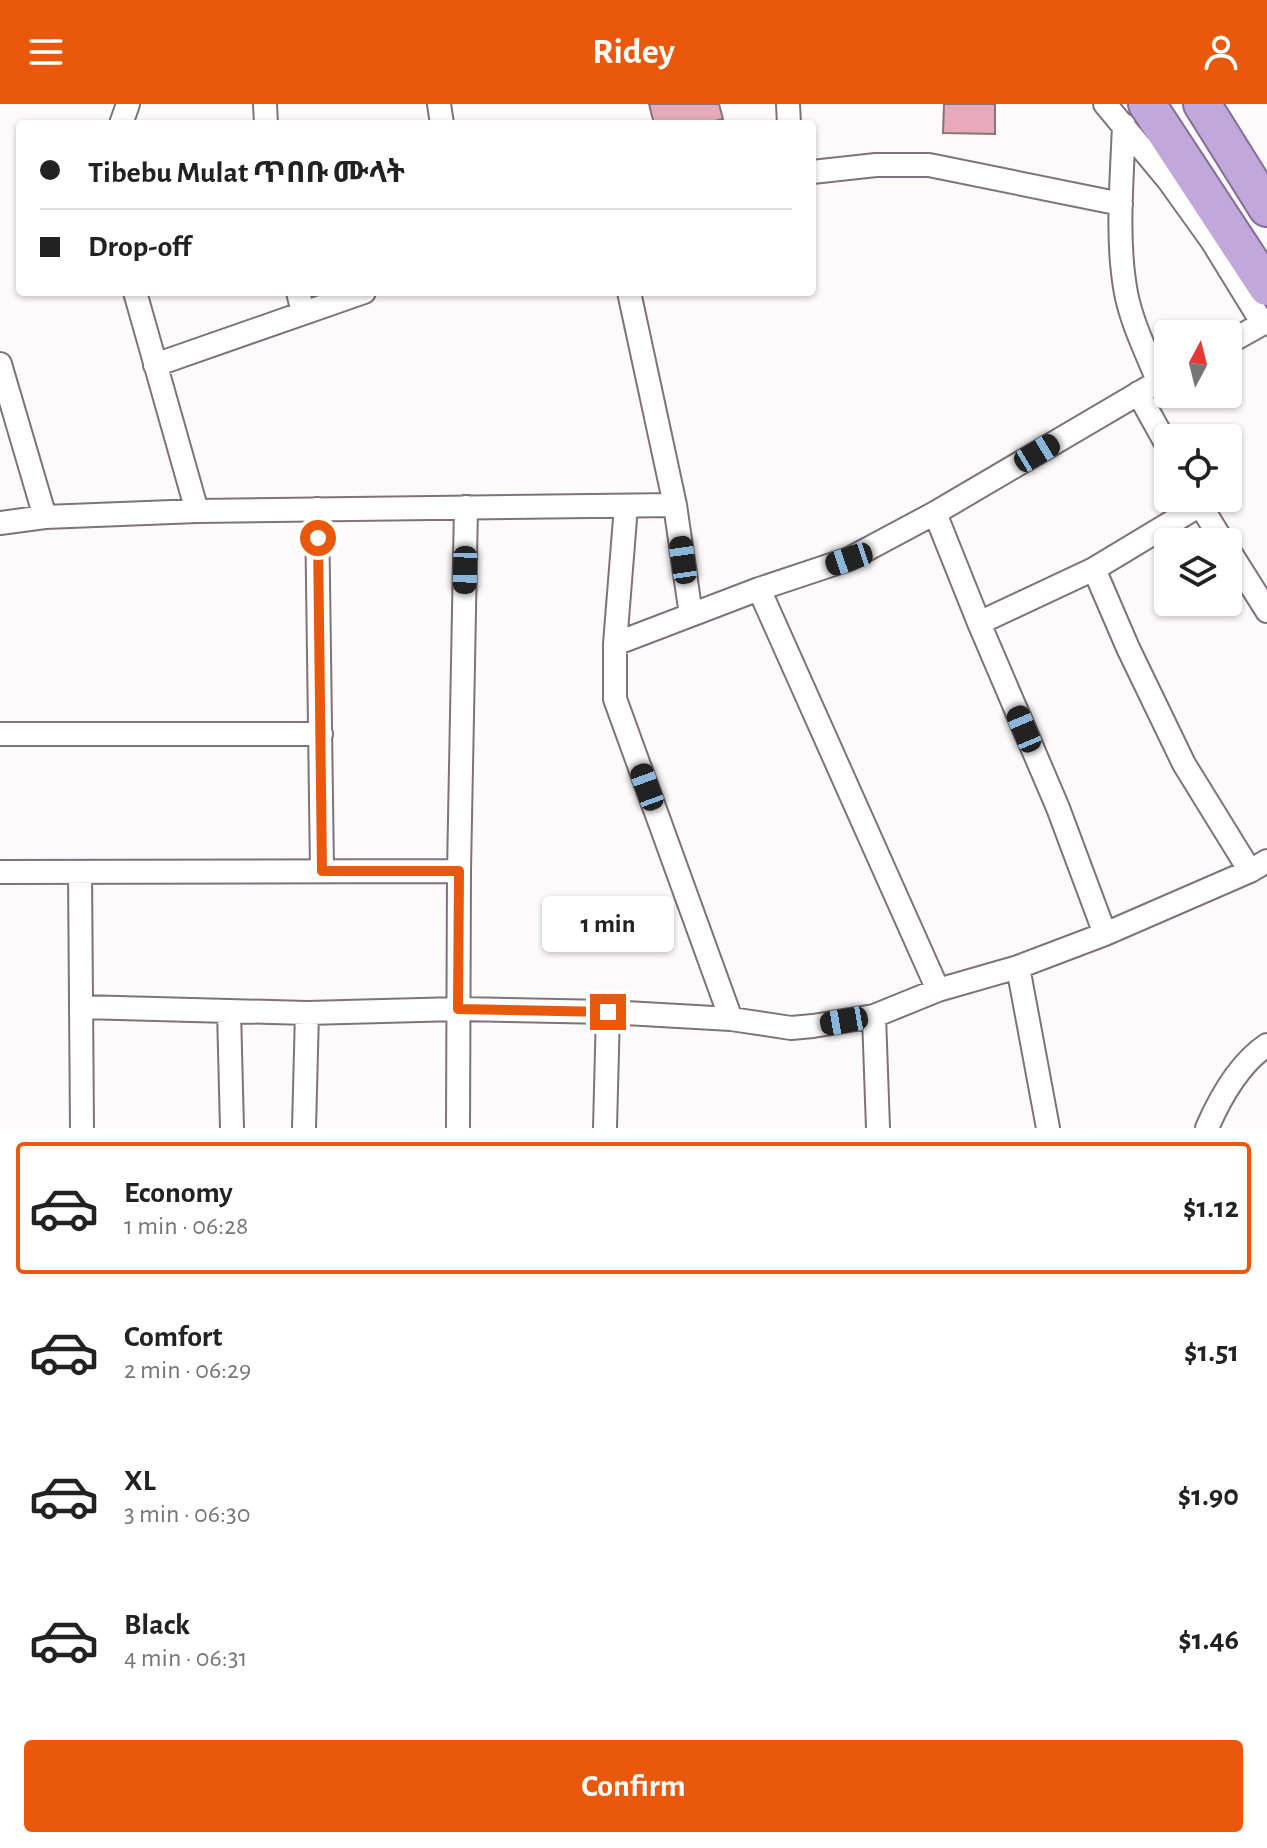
<!DOCTYPE html>
<html lang="en">
<head>
<meta charset="utf-8">
<style>
	body { margin:0; font-family:"Alegreya Sans","Noto Sans Ethiopic",sans-serif; background:#f6f6f6; color:#222; height:100vh; display:flex; flex-direction:column; font-size:30px; white-space:nowrap }
	* { box-sizing:border-box; margin:0 }
	p { font-size:26px; color:#767676 }
	.icon { flex:none; width:44px; height:44px; fill:none; stroke:currentColor; stroke-width:2; stroke-linecap:round; stroke-linejoin:round }
	.map { position:relative; height:1024px; overflow:hidden }
	.details { display:flex; flex-direction:column; background:#fff; flex:1 }
	.details>* { flex:none }
	.guide { position:absolute; left:16px; top:16px; width:800px; height:176px; border-radius:8px; box-shadow:0 2px 6px #0004; display:grid; align-content:center; height:176px; padding:0 24px; background:#fff }
	.needle { width:52px; rotate:7deg }
	.controls { position:absolute; left:1154px; top:216px; display:grid; gap:16px }
	.controls a { display:grid; place-items:center; width:88px; height:88px; border-radius:8px; background:#fff; box-shadow:0 2px 6px #0004; font-size:40px }
	.end { position:absolute; width:36px; height:36px; margin:-18px; border:10px solid #ea580c; background:#fff; box-shadow:0 0 0 4px #fff }
	.from { border-radius:50% }
	.bubble { position:absolute; height:56px; border-radius:8px; background:#fff; box-shadow:0 2px 6px #0004; font-size:26px; font-weight:600; line-height:56px; text-align:center }
	.car { position:absolute; width:24px; height:48px; margin:-24px -12px; border-radius:10px; box-shadow:0 0 6px 2px #0007; background:linear-gradient(#222 24%,#8ab4d8 0 40%,#222 0 76%,#8ab4d8 0 86%,#222 0) }
	.guide b { display:flex; align-items:center; gap:28px; height:76px; font-size:30px }
	.guide b+b { border-top:2px solid #e0e0e0 }
	.guide i { width:20px; height:20px; background:#222 }
	ul { padding:14px 0 0; list-style:none }
	li { display:flex; align-items:center; gap:24px; height:132px; margin:0 16px 12px; padding:0 8px; border:4px solid transparent; border-radius:8px }
	li div { flex:1 }
	li b { display:block; font-size:30px }
	li em { font-style:normal; font-weight:600 }
	li.active { border-color:#ea580c }
	li>.icon { width:72px; height:72px; stroke-width:1.5 }
	.action { display:flex; gap:16px; margin-top:auto; padding:16px 24px }
	.action a { flex:1; height:92px; border-radius:8px; background:#ea580c; color:#fff; font-size:32px; font-weight:600; line-height:92px; text-align:center }
	header { display:flex; justify-content:space-between; align-items:center; height:104px; padding:0 24px; background:#ea580c; color:#fff; font-size:36px; font-weight:600 }
	.map>svg:first-child { display:block }
</style>
</head>
<body>
<header><svg class="icon" aria-label="menu" viewBox="0 0 24 24"><path d="M4 6h16M4 12h16M4 18h16"/></svg>Ridey<svg class="icon" aria-label="person" viewBox="0 0 24 24"><circle cx="12" cy="8" r="4"/><path d="M4 21q1-7 8-7t8 7"/></svg></header>
<div class="map">
<svg width="1267" height="1024" viewBox="0 0 1267 1024">
	<rect width="100%" height="100%" fill="#fdfafc"/>
	<path fill="#e6aaba" stroke="#877378" stroke-width="2" d="M649 0H719L723 15 702 20H654Z
		M944 0H995V30L943 29Z"/>
	<g fill="none" stroke-linecap="round" stroke-linejoin="round">
		<g stroke="#81717d" stroke-width="26">
			<path id="minor" d="M265 0 266 20
				M439 0 442 20
				M788 0 789 20
				M1105 0 1169 77 1212 137 1263 220
				M121 20 128 0
				M1124 21C1122 76 1116 135 1126 189 1132 220 1147 249 1158 277
				M812 68 876 61H929L1121 100
				M135 188 197 407
				M298 188 303 209
				M629 188 675 401 691 511
				M1228 239 1267 217
				M0 260 45 413
				M155 261 364 188
				M1138 289 1168 343
				M1196 394 1223 438
				M626 402 615 540V595L731 915
				M317 405 322 767
				M935 409 979 519 1058 704 1105 830
				M0 419 45 413 197 407 675 401
				M1228 445 1267 507
				M1094 465 1128 544 1184 660 1250 767
				M759 485 938 886
				M979 519 1094 465 1200 401
				M615 540 759 485 849 455 935 409 1168 272
				M0 630H321
				M0 768 459 767
				M80 768 82 1024
				M1018 863 1048 1024
				M82 903 307 909 458 905 608 908 731 915 791 924 813 922 874 912 938 886 1018 863 1105 830 1250 767 1267 757
				M229 907 232 1024
				M874 912 878 1024
				M304 1024 307 909
				M458 1024 459 767 466 403
				M605 1024 608 908
				M1207 1024C1220 994 1240 959 1267 941"/>
		</g>
		<g stroke="#846d97" stroke-width="40">
			<path id="trunk" d="M1147 0 1267 183
				M1202 0 1267 104"/>
		</g>
		<use href="#minor" stroke="#fff" stroke-width="22"/>
		<use href="#trunk" stroke="#c0a8da" stroke-width="36"/>
	</g>
	<g fill="none" stroke-linecap="round" stroke-linejoin="round">
		<path stroke="#ea580c" stroke-width="10" d="M318 434 322 767H459L458 905 608 908"/>
	</g>
</svg>
<div class="controls">
<a><svg class="needle" viewBox="-14 -14 28 28"><path d="M0-13l5 13h-10z" fill="#e53935"/><path d="M0 13l5-13h-10z" fill="#767676"/></svg></a>
<a><svg class="icon" aria-label="locate" viewBox="0 0 24 24"><circle cx="12" cy="12" r="6"/><path d="M12 2v4M12 18v4M2 12h4M18 12h4"/></svg></a>
<a><svg class="icon" aria-label="layers" viewBox="0 0 24 24"><path d="M12 4l9 5-9 5-9-5zM3 14l9 5 9-5"/></svg></a>
</div>
<i class="end from" style="left:318px;top:434px"></i>
<i class="end" style="left:608px;top:908px"></i>
<div class="bubble" style="left:542px;top:792px;width:132px">1 min</div>
<i class="car" style="left:1037px;top:349px;rotate:59deg"></i>
<i class="car" style="left:849px;top:455px;rotate:251deg"></i>
<i class="car" style="left:683px;top:456px;rotate:352deg"></i>
<i class="car" style="left:465px;top:466px;rotate:181deg"></i>
<i class="car" style="left:1024px;top:625px;rotate:337deg"></i>
<i class="car" style="left:647px;top:683px;rotate:340deg"></i>
<i class="car" style="left:844px;top:917px;rotate:260deg"></i>
<div class="guide">
<b><i class="from"></i>Tibebu Mulat ጥበቡ ሙላት</b>
<b><i></i>Drop-off</b>
</div>
</div>
<section class="details">
<ul>
<li class="active"><svg class="icon" aria-label="car" viewBox="0 0 24 24"><path d="M5 17H2v-5l4-1 3-4h7l3 4 3 1v5h-3M9 17h6M6 11h13"/><circle cx="7" cy="17" r="2"/><circle cx="17" cy="17" r="2"/></svg><div><b>Economy</b><p>1 min · 06:28</p></div><em>$1.12</em></li>
<li><svg class="icon" aria-label="car" viewBox="0 0 24 24"><path d="M5 17H2v-5l4-1 3-4h7l3 4 3 1v5h-3M9 17h6M6 11h13"/><circle cx="7" cy="17" r="2"/><circle cx="17" cy="17" r="2"/></svg><div><b>Comfort</b><p>2 min · 06:29</p></div><em>$1.51</em></li>
<li><svg class="icon" aria-label="car" viewBox="0 0 24 24"><path d="M5 17H2v-5l4-1 3-4h7l3 4 3 1v5h-3M9 17h6M6 11h13"/><circle cx="7" cy="17" r="2"/><circle cx="17" cy="17" r="2"/></svg><div><b>XL</b><p>3 min · 06:30</p></div><em>$1.90</em></li>
<li><svg class="icon" aria-label="car" viewBox="0 0 24 24"><path d="M5 17H2v-5l4-1 3-4h7l3 4 3 1v5h-3M9 17h6M6 11h13"/><circle cx="7" cy="17" r="2"/><circle cx="17" cy="17" r="2"/></svg><div><b>Black</b><p>4 min · 06:31</p></div><em>$1.46</em></li>
</ul>
<div class="action"><a>Confirm</a></div>
</section>
</body>
</html>
